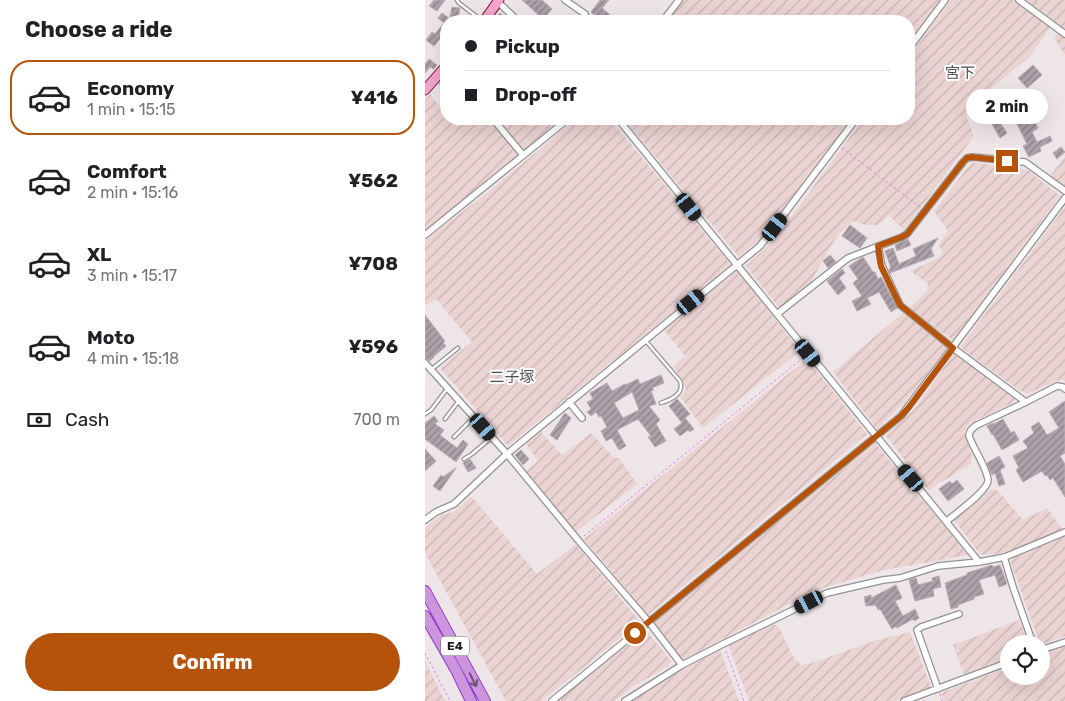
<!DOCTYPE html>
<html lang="en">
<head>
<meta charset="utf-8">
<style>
	body { margin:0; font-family:Rubik,"Noto Sans JP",sans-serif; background:#f6f6f6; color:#202124; height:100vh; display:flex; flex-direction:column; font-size:19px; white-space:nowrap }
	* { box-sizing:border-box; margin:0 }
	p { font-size:16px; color:#757577 }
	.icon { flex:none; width:28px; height:28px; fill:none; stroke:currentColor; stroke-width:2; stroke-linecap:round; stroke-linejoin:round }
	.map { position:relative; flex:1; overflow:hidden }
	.side { display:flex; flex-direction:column; background:#fff; width:425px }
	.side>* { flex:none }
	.guide { position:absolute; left:15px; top:15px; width:475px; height:110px; border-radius:20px; box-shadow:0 5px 20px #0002; display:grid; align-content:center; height:110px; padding:0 25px; background:#fff }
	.tools { position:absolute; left:575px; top:635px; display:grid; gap:10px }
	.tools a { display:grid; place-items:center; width:50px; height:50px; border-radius:50%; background:#fff; box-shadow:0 5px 20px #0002; font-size:25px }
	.end { position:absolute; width:22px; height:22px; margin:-11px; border:6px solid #b45309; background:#fff; box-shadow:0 0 0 2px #fff }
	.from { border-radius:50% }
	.bubble { position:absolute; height:35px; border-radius:18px; background:#fff; box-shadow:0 5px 20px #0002; font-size:16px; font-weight:700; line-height:35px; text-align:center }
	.car { position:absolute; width:15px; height:30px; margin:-15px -8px; border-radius:6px; box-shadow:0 0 4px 1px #0007; background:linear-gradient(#222 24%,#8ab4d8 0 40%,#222 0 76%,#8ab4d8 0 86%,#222 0) }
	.guide b { display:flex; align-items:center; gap:18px; height:48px; font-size:19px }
	.guide b+b { border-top:1px solid #e0e0e0 }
	.guide i { width:12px; height:12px; background:#202124 }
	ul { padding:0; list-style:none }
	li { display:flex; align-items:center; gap:15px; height:75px; margin:0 10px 8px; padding:0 15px; border:2px solid transparent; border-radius:20px }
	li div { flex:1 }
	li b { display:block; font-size:19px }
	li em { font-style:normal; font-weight:700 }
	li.current { border-color:#b45309 }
	li>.icon { width:45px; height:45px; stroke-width:1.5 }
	h2 { padding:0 25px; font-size:22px; line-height:60px }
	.pay { display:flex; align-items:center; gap:12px; height:55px; padding:0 25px; font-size:19px }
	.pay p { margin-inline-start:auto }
	.primary-button { display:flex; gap:10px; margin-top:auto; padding:10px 25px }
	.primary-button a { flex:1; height:58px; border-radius:30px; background:#b45309; color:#fff; font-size:20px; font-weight:700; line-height:58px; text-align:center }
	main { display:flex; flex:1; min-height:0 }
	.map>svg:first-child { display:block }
</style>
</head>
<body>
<main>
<section class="side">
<h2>Choose a ride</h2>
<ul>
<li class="current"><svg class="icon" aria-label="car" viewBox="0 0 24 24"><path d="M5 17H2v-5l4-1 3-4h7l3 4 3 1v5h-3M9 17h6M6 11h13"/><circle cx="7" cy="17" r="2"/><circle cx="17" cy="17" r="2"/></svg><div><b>Economy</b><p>1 min · 15:15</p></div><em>¥416</em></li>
<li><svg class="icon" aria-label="car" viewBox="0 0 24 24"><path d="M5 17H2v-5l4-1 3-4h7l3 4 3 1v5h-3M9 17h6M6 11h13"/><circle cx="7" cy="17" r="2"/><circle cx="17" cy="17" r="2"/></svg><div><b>Comfort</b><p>2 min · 15:16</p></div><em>¥562</em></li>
<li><svg class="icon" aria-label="car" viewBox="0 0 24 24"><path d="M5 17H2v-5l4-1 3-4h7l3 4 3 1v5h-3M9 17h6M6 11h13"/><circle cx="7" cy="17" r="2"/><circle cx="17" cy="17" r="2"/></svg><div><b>XL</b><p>3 min · 15:17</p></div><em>¥708</em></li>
<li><svg class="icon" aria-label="car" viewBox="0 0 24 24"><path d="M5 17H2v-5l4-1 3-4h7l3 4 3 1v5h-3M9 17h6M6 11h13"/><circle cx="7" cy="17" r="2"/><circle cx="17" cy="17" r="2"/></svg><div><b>Moto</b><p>4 min · 15:18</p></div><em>¥596</em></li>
</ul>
<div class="pay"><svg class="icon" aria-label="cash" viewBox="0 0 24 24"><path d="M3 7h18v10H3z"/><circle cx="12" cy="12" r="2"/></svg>Cash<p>700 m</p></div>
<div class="primary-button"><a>Confirm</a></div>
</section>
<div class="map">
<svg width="640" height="701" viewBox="0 0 640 701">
	<defs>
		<pattern id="farmland-furrows" width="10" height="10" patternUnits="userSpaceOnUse" patternTransform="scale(1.25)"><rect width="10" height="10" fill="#ebd3d2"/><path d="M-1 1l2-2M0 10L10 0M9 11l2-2" fill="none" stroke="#c9b5b4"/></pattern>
		<pattern id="building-hatch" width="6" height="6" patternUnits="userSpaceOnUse" patternTransform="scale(1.25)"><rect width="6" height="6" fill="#aca1a8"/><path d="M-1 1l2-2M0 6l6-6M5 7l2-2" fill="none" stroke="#8b8388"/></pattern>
	</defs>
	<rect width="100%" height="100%" fill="#eee5e9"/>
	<path fill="url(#farmland-furrows)" d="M257 0H515L484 42V21H242Z
		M526 0H588L625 28 604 58 546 104 541 116 549 136 479 230 463 215 458 222 452 225H441L428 221 412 236 385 283 354 308 321 266 349 240 438 119H484V57Z
		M601 0H640V29Z
		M633 32 640 37V55L629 38Z
		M5 94 21 114V119H25L32 127 42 119H66L93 152 91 156 0 230V100Z
		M71 119H137L98 151Z
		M151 119H185L306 265 83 446 15 368 47 342 11 299 0 306V240L63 192Z
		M199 119H426L337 238 314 257Z
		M640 157V188L625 176Z
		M548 163H555L586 167 604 171 635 196 528 340 483 309 502 291 503 284 486 271 515 257 517 252 514 245 523 231 509 211 543 167Z
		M640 207V382L638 379 631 381 602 394 594 390 540 351 536 346Z
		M312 271 375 351 278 428 255 397 261 390 258 381 248 366 260 356 239 330Z
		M478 313 522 348 478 404 452 429 408 372Z
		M529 353 590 399 587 403 543 424 539 432 547 455 546 464 511 485 504 491 461 436 491 407Z
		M382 359 442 434 223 615 159 539Z
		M116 432 137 455 166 433 188 457 194 458 212 484 151 532 100 472 113 461 101 444Z
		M450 443 543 555 459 570 391 590 257 660 229 623Z
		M567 489 573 491 598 520 622 508 637 529 602 545 584 552 569 554 558 555 555 554 529 520Z
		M46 496 112 574 151 544 215 622 117 701H81L0 553V527L16 515 29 512Z
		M640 536V636L616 645V644H615L586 563 588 557Z
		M594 620 604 644H584V657L539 674 528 645Z
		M347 624 353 626 369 658 376 665 387 663 452 640 485 632 506 687 469 701H324L304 647V644Z
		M221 630 247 662 244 663V666L210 685 190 701H132Z
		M640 646V701H519L517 694 518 692 584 667V676H616V655Z
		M295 650 314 701H208L206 698Z
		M0 660 2 665 20 701H0Z"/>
	<path fill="url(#building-hatch)" stroke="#bea9b6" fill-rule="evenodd" d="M9 0H20L12 11 4 6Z
		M97 0H117L127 9 118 19Z
		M175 0H184L177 8 192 21H174L171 19 172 17 166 12Z
		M27 7 35 8 33 18 25 17Z
		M17 13 25 19 23 21H21V40L17 36 9 46 1 40 7 32 10 34 19 23 13 18Z
		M75 13 83 21H67Z
		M4 59 12 65 9 69 5 67 0 73V64Z
		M608 65 617 75 602 88 593 78Z
		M21 75V91L14 84Z
		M584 90 589 100 592 99 600 115 608 111 610 116 608 118 613 128 607 132 612 142 625 136 627 141 615 147 616 151 604 157 598 146 602 144 583 106 574 111 576 115 572 118 582 133 575 138 559 110 580 98 578 94Z
		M636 147 640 152 632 159 628 153Z
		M425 225 442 238 435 248 417 236Z
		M513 238 506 249 509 256 465 273 464 269 466 268 460 251 468 248 474 264 491 256 488 249Z
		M483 239 486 245 472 251 470 245Z
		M405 255 411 262 403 268 398 261Z
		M438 257 448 272H450L453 279 456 277 472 308 466 312 454 292 442 298 446 304 432 311 427 301 437 296 428 283 433 279 424 266Z
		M417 269 420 273 414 278 421 288 413 295 402 281Z
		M0 315 20 341 18 343 21 346 9 356V357L5 361 0 358Z
		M236 375 239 383 227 388 229 390 226 391 231 404 224 406 235 420 231 424 241 441 230 447 223 437 226 436 213 419 192 430 201 446 194 450 187 438 181 441 176 431 182 427 176 416 174 417 171 412 166 416 162 412 166 409 162 402 168 399 165 393 182 383 187 391 200 384V385L213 379 215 384ZM207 392 214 410 198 418 189 403Z
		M252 399 265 414 260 418 269 429 265 432 263 430 255 436 249 429 257 423 244 406Z
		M640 401V453L635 456 640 464V497L628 478 625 480 622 475 620 476 617 471 598 482 591 470 594 468 588 456 603 448 598 441 609 433 606 427 614 422 622 435 634 428 624 412Z
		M140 413 146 418 132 440 125 435Z
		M9 416 13 421 10 424 19 430 15 435 32 448 38 440 43 444 31 462 0 439V423Z
		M578 419 586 433 589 431 594 440 577 450 568 434 567 435 562 426 568 423 569 424Z
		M0 449 11 461 0 471Z
		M96 450 104 459 98 465 90 455Z
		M574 456 580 467 575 470 580 484 574 486 570 473 567 475 562 463Z
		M45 459 51 468 43 472 38 463Z
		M31 468 15 491 8 486 16 475 18 477Z
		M532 480 539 489 523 501 514 489 525 481 527 484Z
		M567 565 568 567 575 565 582 584 574 587 570 575 554 580 559 594 549 597V599L533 605V607L526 609 520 583 542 575V573Z
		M514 576 516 587 508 589 509 596 490 601 484 580 491 578 493 585 508 581 507 578Z
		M471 585 477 598 470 601 478 616 490 609 494 618 489 621 488 619 472 628 471 626 467 629 455 609 453 610 451 605 441 606 439 597 446 595V598Z"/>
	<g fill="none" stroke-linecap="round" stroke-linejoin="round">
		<g stroke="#929292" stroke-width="5">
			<path id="lane" d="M32 0 34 3 56 20
				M220 340 255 381C260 394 245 400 236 403
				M7 369 33 348
				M0 414 6 410 22 389
				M20 419 33 402
				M29 437 49 417
				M39 459 47 454 67 437"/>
		</g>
		<g stroke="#929292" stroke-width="8">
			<path id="street" d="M71 0 93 21
				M140 0 160 14
				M594 0 640 34
				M238 21 254 0
				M484 48 520 0
				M68 119 98 155
				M193 119 554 562
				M0 235 143 119
				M453 246 457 266 475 305 528 348 598 400 599 403
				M352 314 423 258 477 237 482 234 538 162 542 158 547 157 600 162 640 191
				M0 363 82 454 153 540 224 622 257 665
				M144 402 157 418
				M0 520 11 512 29 504 82 454 335 246 431 119
				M522 521C530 514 564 490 563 480 562 468 548 448 544 436 544 430 548 428 552 425L599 403 632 386 638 387 640 389
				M579 557 588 587 608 644
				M616 650 640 642
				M513 689 492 630 496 627 534 614
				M127 701 476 416 640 198
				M200 701 257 665 298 644 366 611 402 593 458 580 475 578 513 566 554 562 580 557 640 532
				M479 701 584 662"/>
		</g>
		<g stroke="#88103e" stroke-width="11">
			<path id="primary" d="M59 21 74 0
				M0 90 21 66"/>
		</g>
		<g stroke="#8e37c7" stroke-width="12">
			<path id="highway" d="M0 591 60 701
				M0 616 31 670 46 701"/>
		</g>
		<path stroke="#eb79e5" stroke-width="1" stroke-dasharray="2.5 2.5" stroke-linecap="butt" d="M417 148 495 207
			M159 536 379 357
			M301 651 319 701
			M0 653 25 701
			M515 694 517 701"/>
		<use href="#lane" stroke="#fff" stroke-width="2.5"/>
		<use href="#street" stroke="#fff" stroke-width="5.5"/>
		<use href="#primary" stroke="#f2a6cb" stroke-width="9"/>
		<use href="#highway" stroke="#cc95dd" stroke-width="10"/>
	</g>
	<defs><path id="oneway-shaft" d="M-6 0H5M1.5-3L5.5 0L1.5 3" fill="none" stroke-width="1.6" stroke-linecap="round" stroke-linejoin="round" transform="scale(1.25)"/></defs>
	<use stroke="#6c5474" href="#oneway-shaft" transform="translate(48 680) rotate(63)"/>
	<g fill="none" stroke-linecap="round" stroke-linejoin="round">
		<path stroke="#b45309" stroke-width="6" d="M210 633 476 416 484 407 528 348 475 305 456 266 453 246 477 237 482 234 538 162 542 158 547 157 582 161"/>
	</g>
	<g text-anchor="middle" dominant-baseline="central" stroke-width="4" stroke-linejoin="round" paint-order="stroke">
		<rect fill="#fff" stroke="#626262" stroke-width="1" x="16" y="636.5" width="28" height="19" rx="4"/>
		<g font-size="12" font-weight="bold" fill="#1e1e1e">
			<text x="30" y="646">E4</text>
		</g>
		<g font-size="15" fill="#515151" stroke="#fff">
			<text x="535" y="73">宮下</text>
			<text x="87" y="377">二子塚</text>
		</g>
	</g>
</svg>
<div class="tools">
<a><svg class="icon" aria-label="locate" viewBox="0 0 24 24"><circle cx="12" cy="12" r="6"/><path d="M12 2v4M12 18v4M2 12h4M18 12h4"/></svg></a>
</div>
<i class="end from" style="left:210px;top:633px"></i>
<i class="end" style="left:582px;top:161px"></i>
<div class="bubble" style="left:541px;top:89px;width:82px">2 min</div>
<i class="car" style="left:264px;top:207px;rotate:141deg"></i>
<i class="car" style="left:350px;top:227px;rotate:37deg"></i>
<i class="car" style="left:266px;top:302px;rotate:51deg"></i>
<i class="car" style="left:383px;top:353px;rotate:141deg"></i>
<i class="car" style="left:58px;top:427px;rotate:139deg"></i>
<i class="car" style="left:486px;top:478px;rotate:320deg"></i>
<i class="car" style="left:384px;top:602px;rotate:243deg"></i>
<div class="guide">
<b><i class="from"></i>Pickup</b>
<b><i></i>Drop-off</b>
</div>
</div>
</main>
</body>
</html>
